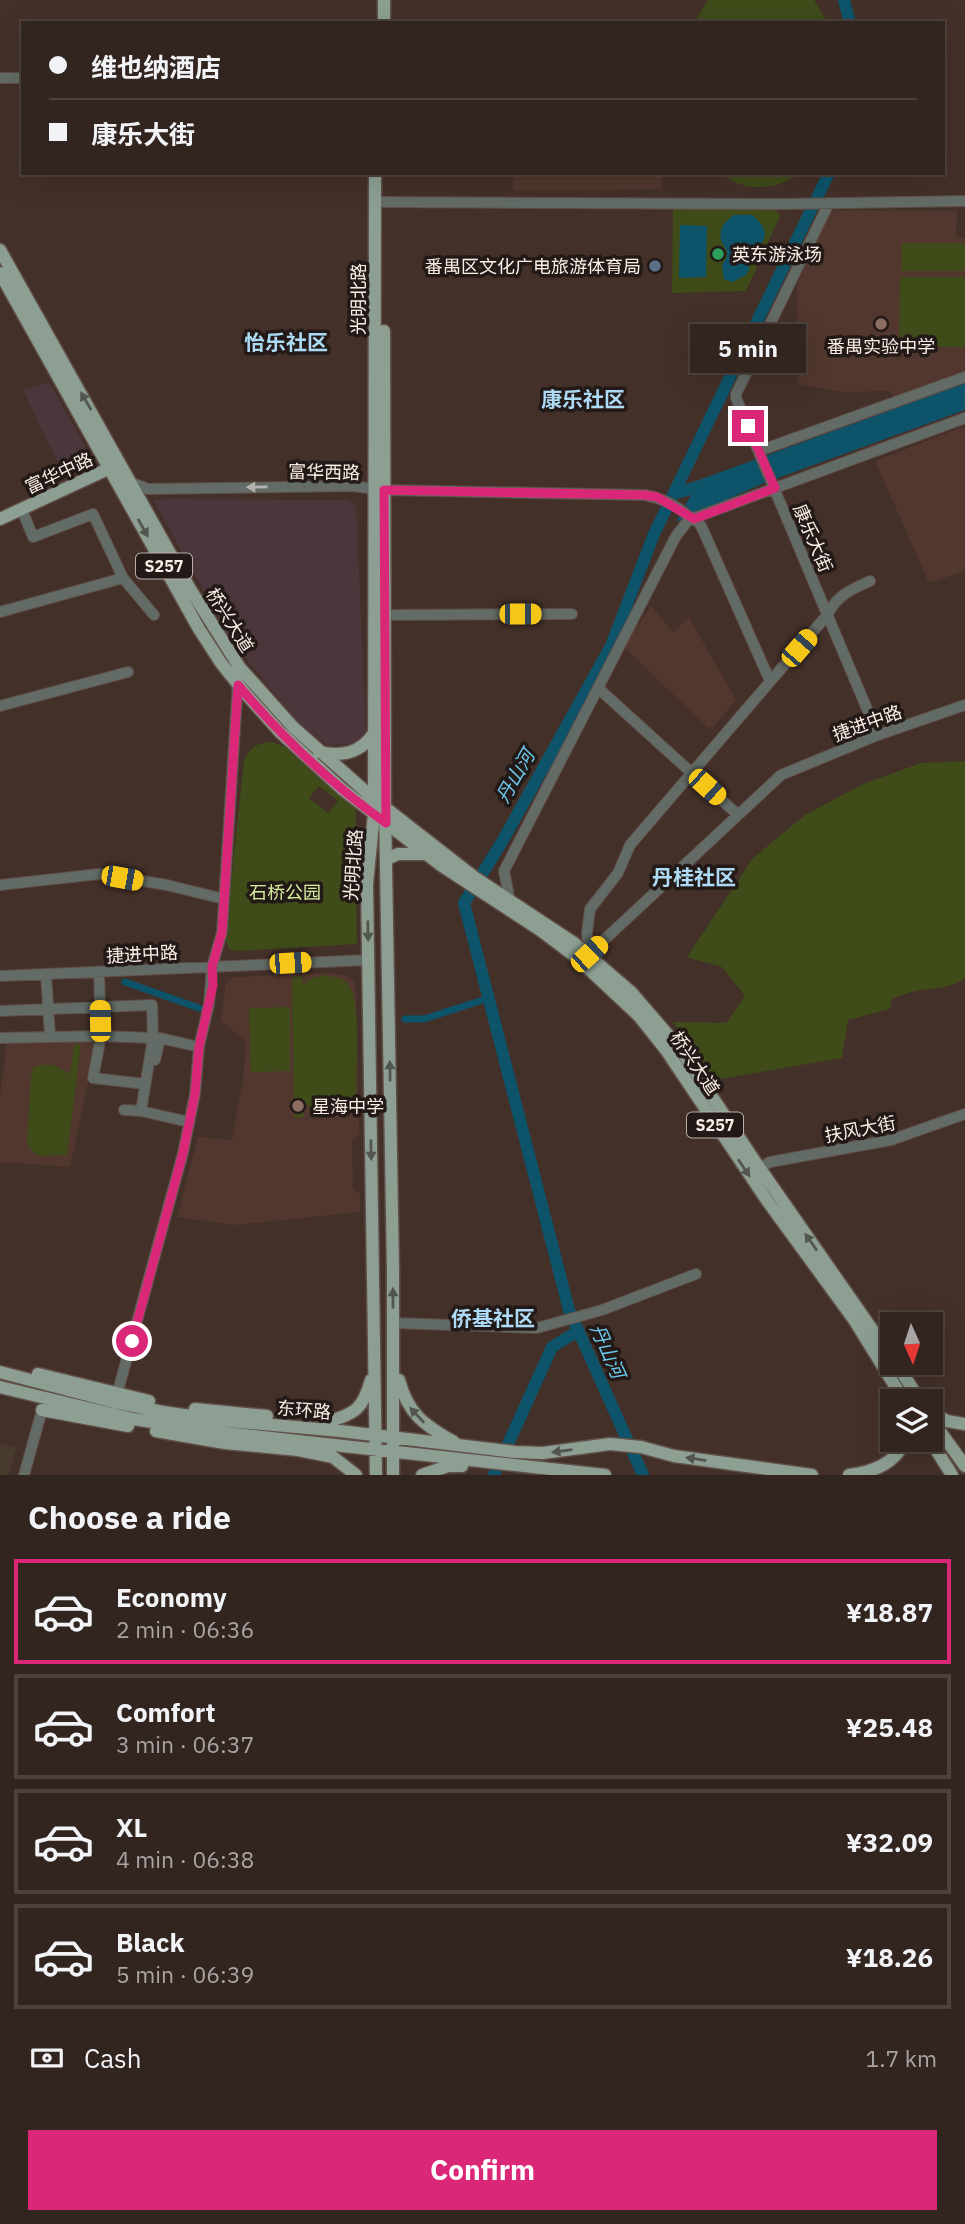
<!DOCTYPE html>
<html lang="en">
<head>
<meta charset="utf-8">
<style>
	body { margin:0; font-family:"IBM Plex Sans","Noto Sans SC",sans-serif; background:#3d302c; color:#f1f3f6; height:100vh; display:flex; flex-direction:column; font-size:26px; white-space:nowrap }
	* { box-sizing:border-box; margin:0 }
	p { font-size:23px; color:#a8a4a4 }
	.icon { flex:none; width:38px; height:38px; fill:none; stroke:currentColor; stroke-width:2; stroke-linecap:round; stroke-linejoin:round }
	.map { position:relative; height:1475px; overflow:hidden }
	.side { display:flex; flex-direction:column; background:#32241f; flex:1 }
	.side>* { flex:none }
	.top-card { position:absolute; left:21px; top:21px; width:924px; height:154px; border-radius:0px; box-shadow:0 7px 28px #0002,0 0 0 2px #4d413d; display:grid; align-content:center; height:154px; padding:0 28px; background:#32241f }
	.needle { width:46px; rotate:177deg }
	.buttons { position:absolute; left:880px; top:1312px; display:grid; gap:14px }
	.buttons a { display:grid; place-items:center; width:63px; height:63px; border-radius:0px; background:#32241f; box-shadow:0 7px 28px #0002,0 0 0 2px #4d413d; font-size:35px }
	.end { position:absolute; width:32px; height:32px; margin:-16px; border:9px solid #db2777; background:#fff; box-shadow:0 0 0 4px #fff }
	.from { border-radius:50% }
	.bubble { position:absolute; height:49px; border-radius:0px; background:#32241f; box-shadow:0 7px 28px #0002,0 0 0 2px #4d413d; font-size:23px; font-weight:800; line-height:49px; text-align:center }
	.car { position:absolute; width:21px; height:42px; margin:-21px -10px; border-radius:9px; box-shadow:0 0 5px 2px #0007; background:linear-gradient(#f5c518 24%,#345 0 40%,#f5c518 0 76%,#345 0 86%,#f5c518 0) }
	.top-card b { display:flex; align-items:center; gap:24px; height:66px; font-size:26px }
	.top-card b+b { border-top:2px solid #4d413d }
	.top-card i { width:18px; height:18px; background:#f1f3f6 }
	ul { padding:0; list-style:none }
	li { display:flex; align-items:center; gap:21px; height:105px; margin:0 14px 10px; padding:0 14px; border:4px solid #4d413d; border-radius:0px }
	li div { flex:1 }
	li b { display:block; font-size:26px }
	li em { font-style:normal; font-weight:800 }
	li.active { border-color:#db2777 }
	li>.icon { width:63px; height:63px; stroke-width:1.5 }
	h2 { padding:0 28px; font-size:32px; line-height:84px }
	.pay { display:flex; align-items:center; gap:18px; height:77px; padding:0 28px; font-size:26px }
	.pay p { margin-inline-start:auto }
	.cta { display:flex; gap:14px; margin-top:auto; padding:14px 28px }
	.cta a { flex:1; height:80px; border-radius:0px; background:#db2777; color:#fff; font-size:28px; font-weight:800; line-height:80px; text-align:center }
	.map>svg:first-child { display:block }
</style>
</head>
<body>
<div class="map">
<svg width="965" height="1475" viewBox="0 0 965 1475">
	<rect width="100%" height="100%" fill="#433029"/>
	<path fill="#4b363b" d="M49 382 53 389 89 453 57 461 23 390Z
		M168 499 348 500 356 506 366 733 353 744 327 745 300 724 232 642 153 500Z"/>
	<path fill="#483a2c" d="M0 1443 17 1447 8 1475H0Z"/>
	<path fill="#51372d" d="M513 173H661L662 189 513 190Z
		M828 210 957 211 956 237 965 238V375L895 400 890 391 843 392 798 384 797 273Z
		M965 426V571L929 583 875 461Z
		M651 606 673 632 689 617 736 700 714 726 708 728 623 646Z
		M333 973 344 975 353 980 356 989 359 1134 352 1141 353 1189 360 1194V1212L234 1225 177 1217 198 1137 232 1140 243 1079 246 1041 221 1021 226 983 235 977Z
		M97 1040 70 1167 0 1162V1095L7 1041Z"/>
	<path fill="#3f4b19" fill-rule="evenodd" d="M708 0H814L828 23H694Z
		M720 173H800C776 191 744 193 720 173Z
		M673 209H775L780 216 746 291 672 293Z
		M902 243H965V271H901Z
		M900 277H965V347H899Z
		M272 742 285 747 355 804 360 890 356 891 357 944 238 951 230 950 225 938 244 761C249 748 258 742 272 742ZM319 786 338 801 328 813 309 798Z
		M965 761V978C951 989 932 988 915 991 907 993 900 996 892 999L890 1009 848 1020 842 1058 714 1080 673 1022 726 1023 745 996 722 967 687 957 753 858 805 815 863 784 921 763Z
		M325 975C334 977 345 978 350 987 361 1005 356 1068 356 1092 343 1113 324 1117 304 1103V1117L294 1118 292 977 302 976 303 985 312 978Z
		M290 1007V1071L251 1072 249 1008Z
		M74 1044 81 1045 67 1155 40 1156 33 1152 27 1143 31 1077 34 1067C49 1061 58 1067 70 1074Z"/>
	<path fill="#0d546b" d="M734 215H752C772 231 767 242 749 256V270L746 275 733 282 724 279 722 265 727 257V251C716 236 719 226 734 215Z
		M680 225 707 226 706 277 679 278Z
		M965 383V410L764 483 676 522 699 480Z"/>
	<g fill="none" stroke-linecap="round" stroke-linejoin="round">
		<path stroke="#0d546b" stroke-width="7" d="M125 982 199 1008
			M405 1019H424L489 998"/>
		<path stroke="#0d546b" stroke-width="12" d="M844 0 850 23
			M673 494 710 483
			M494 1475 552 1347 578 1331
			M643 1475 569 1310 464 903 502 842 611 646 654 534 829 173"/>
		<g stroke="#604e48" stroke-width="12">
			<path id="minor" d="M0 78H23
				M375 202 785 204 965 201
				M829 203 736 394V398L878 735
				M759 451 965 377
				M130 482 148 489 352 486 384 490 645 495C661 498 679 506 690 518
				M22 510 33 537 93 514 123 578 154 615
				M694 518 965 418
				M0 612 123 578
				M384 615 572 614
				M598 688 737 814
				M0 706 128 672
				M0 885 99 874 167 885 224 899
				M510 901 504 871 676 536 690 518 698 521 703 530 770 681
				M589 954 587 933 590 909 618 873 630 845 828 614C837 595 852 589 870 581
				M589 954 781 775 878 735 965 705
				M99 972 101 1036 153 1038 141 1111 189 1122
				M46 974 50 1036
				M0 976 369 960
				M0 1011 152 1005 153 1038
				M0 1038 101 1036 93 1078 145 1084
				M155 1060 160 1038 199 1047
				M124 1110 141 1111
				M760 1168 770 1162 891 1140 965 1114
				M393 1323 537 1328 602 1310 696 1274
				M116 1398 183 1153 195 1094 199 1047 209 1004 212 967 222 932 238 681
				M24 1475 42 1410"/>
		</g>
		<g stroke="#604e48" stroke-width="15">
			<path id="major" d="M384 23V0
				M375 173 374 814 367 884 376 1475
				M0 250 190 589 240 668 293 727 374 799 474 877 574 943 631 992 681 1050 756 1163 892 1358
				M0 273 199 629 221 663 246 694 280 732 342 789 442 866 540 930 576 957 639 1016 666 1050 766 1199 855 1321 905 1402
				M384 331 385 808 393 1270V1475
				M0 519 110 468
				M319 752C342 757 361 753 374 733
				M387 859 398 854H423
				M896 1363 921 1402
				M0 1372 114 1402 163 1412 218 1420 340 1431 515 1452 543 1453 610 1444 641 1447 674 1456 812 1475
				M38 1374 149 1401
				M399 1380C408 1414 424 1425 454 1442
				M0 1387 133 1419 217 1432 605 1475
				M195 1409 267 1416
				M42 1410 128 1426
				M931 1412 947 1421 965 1424
				M931 1419 965 1466
				M327 1422C355 1414 363 1409 371 1380
				M156 1431 225 1443 298 1450 333 1457 356 1475
				M930 1440 952 1475
				M422 1475 448 1466H462
				M849 1475C870 1473 898 1463 904 1440"/>
		</g>
		<use href="#minor" stroke="#626b65" stroke-width="10"/>
		<use href="#major" stroke="#8d9f93" stroke-width="12"/>
	</g>
	<defs><path id="oneway-solid" d="M-6-.8H1V-3.2L6.5 0L1 3.2V.8H-6Z" transform="scale(1.75)"/></defs>
	<g fill="#53564f">
		<use href="#oneway-solid" transform="translate(86 401) rotate(-120)"/>
		<use href="#oneway-solid" transform="translate(143 528) rotate(61)"/>
		<use href="#oneway-solid" transform="translate(368 931) rotate(89)"/>
		<use href="#oneway-solid" transform="translate(390 1071) rotate(-91)"/>
		<use href="#oneway-solid" transform="translate(371 1150) rotate(89)"/>
		<use href="#oneway-solid" transform="translate(744 1168) rotate(56)"/>
		<use href="#oneway-solid" transform="translate(811 1242) rotate(-125)"/>
		<use href="#oneway-solid" transform="translate(393 1298) rotate(-90)"/>
		<use href="#oneway-solid" transform="translate(417 1415) rotate(-133)"/>
		<use href="#oneway-solid" transform="translate(562 1451) rotate(172)"/>
		<use href="#oneway-solid" transform="translate(696 1459) rotate(-171)"/>
	</g>
	<use fill="#b6b3ae" href="#oneway-solid" transform="translate(257 487) rotate(179)"/>
	<g fill="none" stroke-linecap="round" stroke-linejoin="round">
		<path stroke="#db2777" stroke-width="9" d="M132 1341 183 1153 195 1094 199 1047 213 985 212 967 222 932 238 685C281 736 331 784 386 823L384 490 645 495 657 497 694 519 775 488 748 426"/>
	</g>
	<circle fill="#2e9e5b" stroke="#231a17" stroke-width="2.5" cx="718" cy="254" r="7"/>
	<circle fill="#5c6f8a" stroke="#231a17" stroke-width="2.5" cx="655" cy="266" r="7"/>
	<g fill="#8d6e63" stroke="#231a17" stroke-width="2.5">
		<circle cx="881" cy="324" r="7"/>
		<circle cx="298" cy="1106" r="7"/>
	</g>
	<g text-anchor="middle" dominant-baseline="central" stroke-width="7" stroke-linejoin="round" paint-order="stroke">
		<g fill="#231a17" stroke="#baaeaa" stroke-width="2">
			<rect x="136" y="553.5" width="56" height="25" rx="5"/>
			<rect x="687" y="1112.5" width="56" height="25" rx="5"/>
		</g>
		<g font-size="16" font-weight="bold" fill="#fbeee9">
			<text x="164" y="566">S257</text>
			<text x="715" y="1125">S257</text>
		</g>
		<g font-size="18" fill="#fbeee9" stroke="#231a17" text-anchor="start">
			<text x="732" y="254">英东游泳场</text>
			<text x="641" y="266" text-anchor="end">番禺区文化广电旅游体育局</text>
			<text x="881" y="346" text-anchor="middle">番禺实验中学</text>
			<text x="312" y="1106">星海中学</text>
		</g>
		<g font-size="18" fill="#fbeee9" stroke="#231a17">
			<text transform="translate(358 299) rotate(-90)">光明北路</text>
			<text transform="translate(324 472) rotate(1)">富华西路</text>
			<text transform="translate(59 473) rotate(-25)">富华中路</text>
			<text transform="translate(813 538) rotate(67)">康乐大街</text>
			<text transform="translate(230 620) rotate(58)">桥兴大道</text>
			<text transform="translate(867 723) rotate(-20)">捷进中路</text>
			<text transform="translate(353 865) rotate(-86)">光明北路</text>
			<text transform="translate(142 954) rotate(-3)">捷进中路</text>
			<text transform="translate(695 1063) rotate(56)">桥兴大道</text>
			<text transform="translate(860 1129) rotate(-11)">扶风大街</text>
			<text transform="translate(304 1410) rotate(5)">东环路</text>
		</g>
		<g font-size="18" fill="#d5ec9d" stroke="#231a17">
			<text x="285" y="892">石桥公园</text>
		</g>
		<g font-size="19" font-style="italic" fill="#6dcdf3" stroke="#231a17">
			<text transform="translate(515 776) rotate(-60)">丹山河</text>
			<text transform="translate(608 1351) rotate(66)">丹山河</text>
		</g>
		<g font-size="21" font-weight="bold" fill="#addbf5" stroke="#231a17">
			<text x="286" y="342">怡乐社区</text>
			<text x="583" y="399">康乐社区</text>
			<text x="694" y="877">丹桂社区</text>
			<text x="493" y="1318">侨基社区</text>
		</g>
	</g>
</svg>
<div class="buttons">
<a><svg class="needle" viewBox="-14 -14 28 28"><path d="M0-13l5 13h-10z" fill="#e53935"/><path d="M0 13l5-13h-10z" fill="#a8a4a4"/></svg></a>
<a><svg class="icon" aria-label="layers" viewBox="0 0 24 24"><path d="M12 4l9 5-9 5-9-5zM3 14l9 5 9-5"/></svg></a>
</div>
<i class="end from" style="left:132px;top:1341px"></i>
<i class="end" style="left:748px;top:426px"></i>
<div class="bubble" style="left:690px;top:324px;width:116px">5 min</div>
<i class="car" style="left:520px;top:614px;rotate:90deg"></i>
<i class="car" style="left:799px;top:648px;rotate:41deg"></i>
<i class="car" style="left:707px;top:787px;rotate:132deg"></i>
<i class="car" style="left:122px;top:878px;rotate:100deg"></i>
<i class="car" style="left:589px;top:954px;rotate:47deg"></i>
<i class="car" style="left:290px;top:963px;rotate:87deg"></i>
<i class="car" style="left:100px;top:1021px;rotate:359deg"></i>
<div class="top-card">
<b><i class="from"></i>维也纳酒店</b>
<b><i></i>康乐大街</b>
</div>
</div>
<section class="side">
<h2>Choose a ride</h2>
<ul>
<li class="active"><svg class="icon" aria-label="car" viewBox="0 0 24 24"><path d="M5 17H2v-5l4-1 3-4h7l3 4 3 1v5h-3M9 17h6M6 11h13"/><circle cx="7" cy="17" r="2"/><circle cx="17" cy="17" r="2"/></svg><div><b>Economy</b><p>2 min · 06:36</p></div><em>¥18.87</em></li>
<li><svg class="icon" aria-label="car" viewBox="0 0 24 24"><path d="M5 17H2v-5l4-1 3-4h7l3 4 3 1v5h-3M9 17h6M6 11h13"/><circle cx="7" cy="17" r="2"/><circle cx="17" cy="17" r="2"/></svg><div><b>Comfort</b><p>3 min · 06:37</p></div><em>¥25.48</em></li>
<li><svg class="icon" aria-label="car" viewBox="0 0 24 24"><path d="M5 17H2v-5l4-1 3-4h7l3 4 3 1v5h-3M9 17h6M6 11h13"/><circle cx="7" cy="17" r="2"/><circle cx="17" cy="17" r="2"/></svg><div><b>XL</b><p>4 min · 06:38</p></div><em>¥32.09</em></li>
<li><svg class="icon" aria-label="car" viewBox="0 0 24 24"><path d="M5 17H2v-5l4-1 3-4h7l3 4 3 1v5h-3M9 17h6M6 11h13"/><circle cx="7" cy="17" r="2"/><circle cx="17" cy="17" r="2"/></svg><div><b>Black</b><p>5 min · 06:39</p></div><em>¥18.26</em></li>
</ul>
<div class="pay"><svg class="icon" aria-label="cash" viewBox="0 0 24 24"><path d="M3 7h18v10H3z"/><circle cx="12" cy="12" r="2"/></svg>Cash<p>1.7 km</p></div>
<div class="cta"><a>Confirm</a></div>
</section>
</body>
</html>
